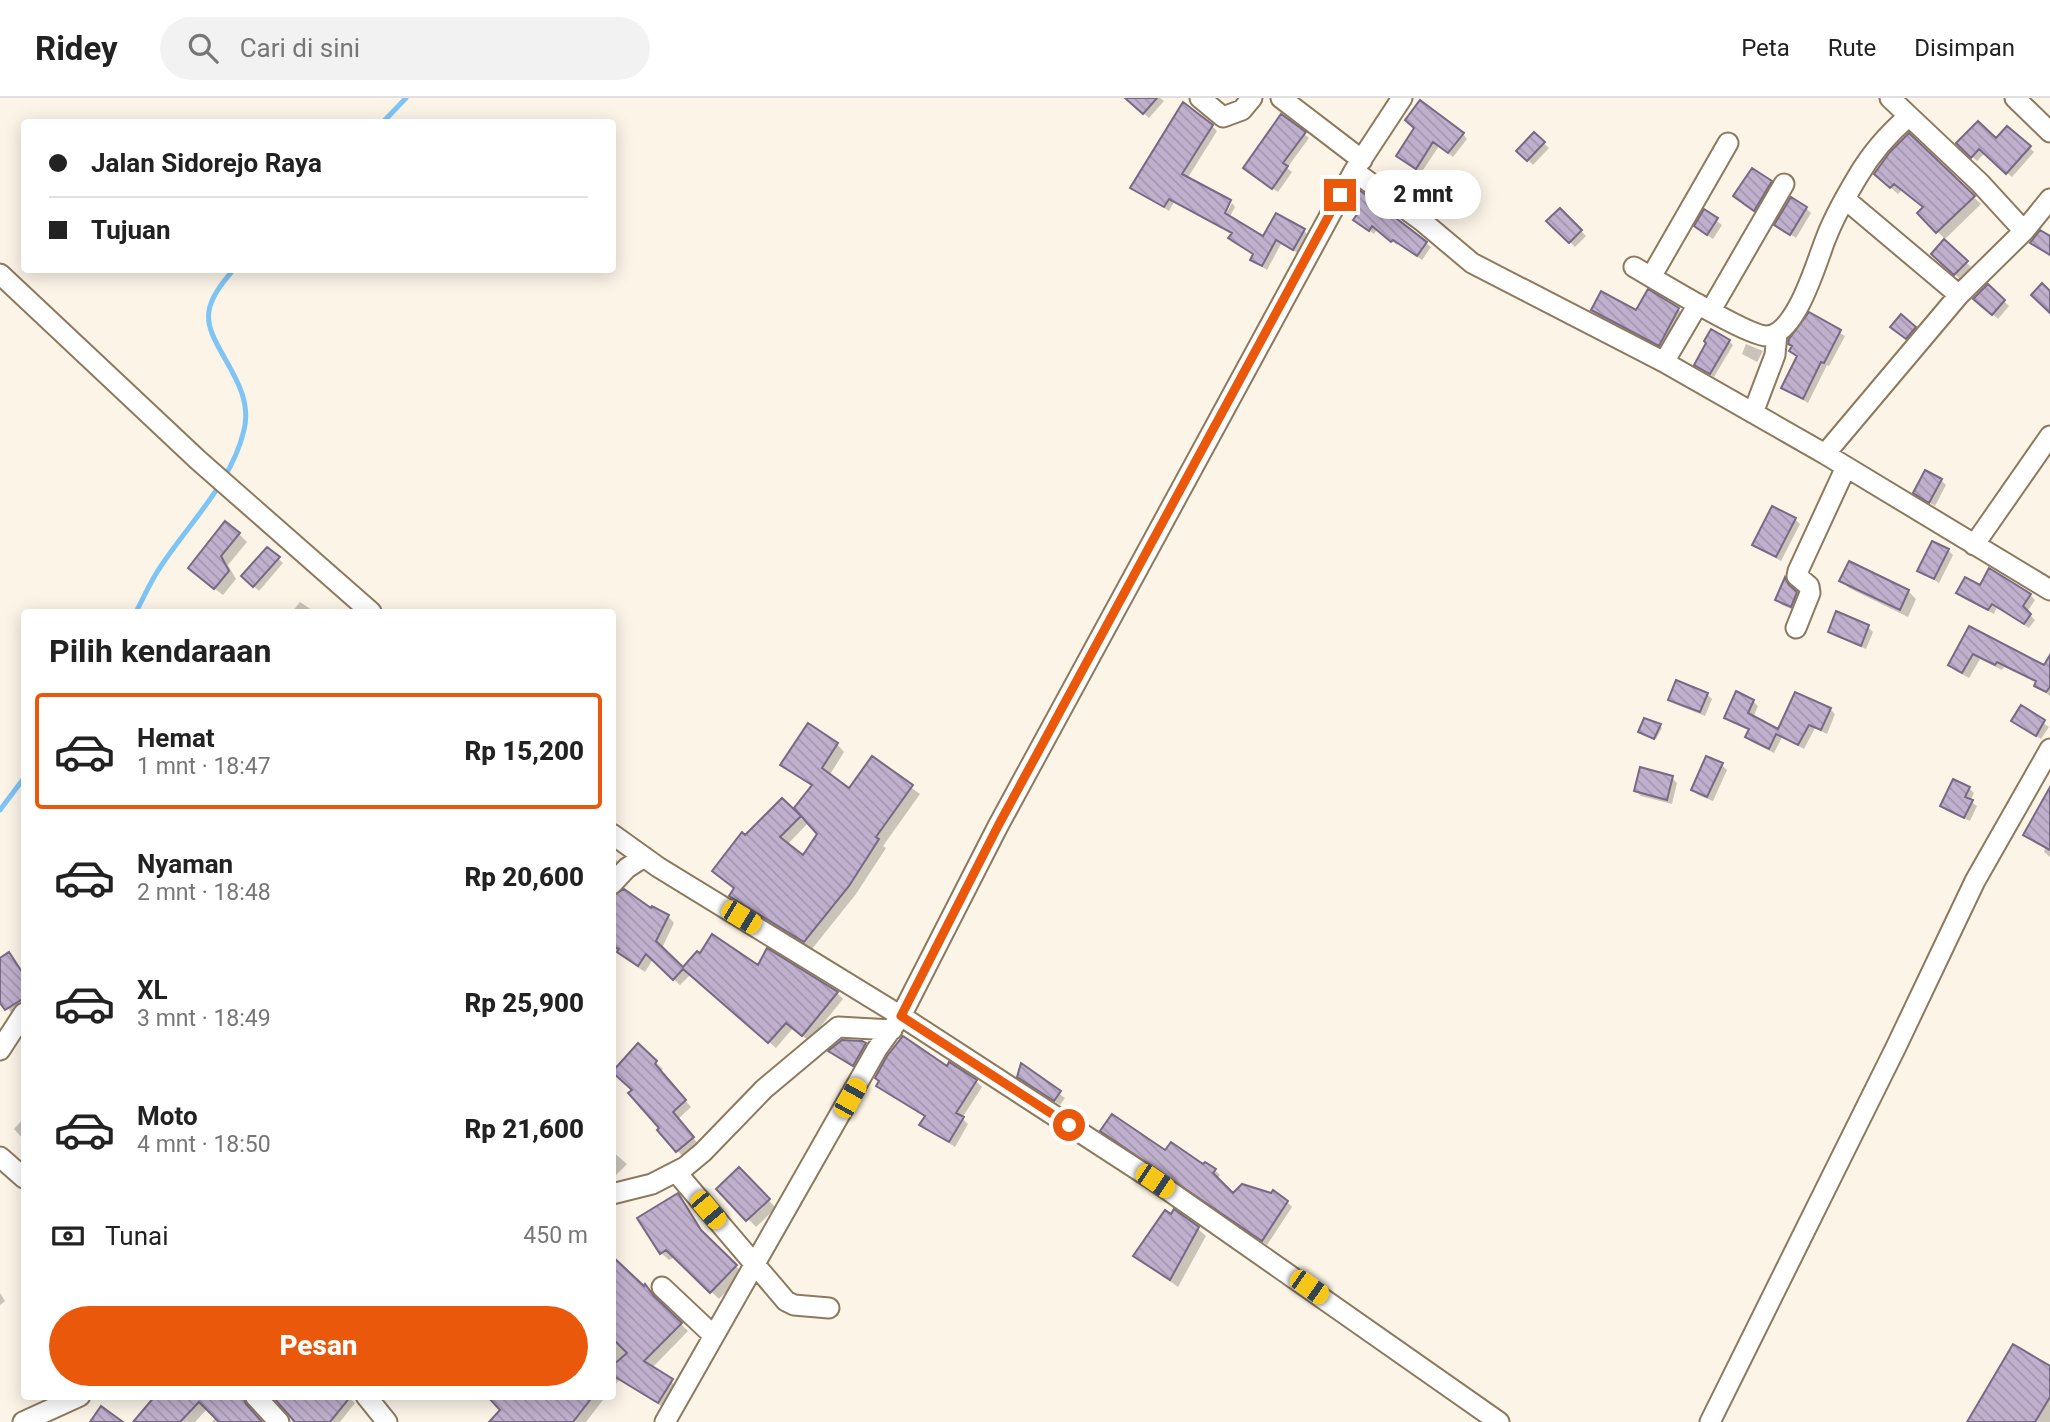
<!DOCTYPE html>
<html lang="id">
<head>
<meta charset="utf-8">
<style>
	body { margin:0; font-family:Roboto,sans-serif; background:#f2f2f2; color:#222; height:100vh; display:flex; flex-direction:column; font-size:26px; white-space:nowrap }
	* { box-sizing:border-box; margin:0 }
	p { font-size:23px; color:#767676 }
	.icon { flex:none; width:38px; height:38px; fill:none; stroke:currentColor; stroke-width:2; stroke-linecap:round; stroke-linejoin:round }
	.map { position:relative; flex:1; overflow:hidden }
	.details { position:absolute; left:21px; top:511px; width:595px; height:791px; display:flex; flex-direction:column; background:#fff; border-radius:7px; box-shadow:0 4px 18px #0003 }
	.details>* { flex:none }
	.banner { position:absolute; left:21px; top:21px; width:595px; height:154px; border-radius:7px; box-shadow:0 4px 18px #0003; display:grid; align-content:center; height:154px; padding:0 28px; background:#fff }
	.end { position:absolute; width:32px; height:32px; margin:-16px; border:9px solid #ea580c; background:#fff; box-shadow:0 0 0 4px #fff }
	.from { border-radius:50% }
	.bubble { position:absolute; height:49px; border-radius:24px; background:#fff; box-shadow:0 4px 18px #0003; font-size:23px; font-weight:800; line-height:49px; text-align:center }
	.car { position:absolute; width:21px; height:42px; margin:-21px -10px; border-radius:9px; box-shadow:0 0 5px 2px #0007; background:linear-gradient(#f5c518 24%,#345 0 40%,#f5c518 0 76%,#345 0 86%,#f5c518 0) }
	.banner b { display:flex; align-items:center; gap:24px; height:66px; font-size:26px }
	.banner b+b { border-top:2px solid #e0e0e0 }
	.banner i { width:18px; height:18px; background:#222 }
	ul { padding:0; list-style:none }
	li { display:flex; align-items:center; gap:21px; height:116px; margin:0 14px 10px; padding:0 14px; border:4px solid transparent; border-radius:7px }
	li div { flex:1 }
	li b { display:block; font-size:26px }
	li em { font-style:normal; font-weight:800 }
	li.current { border-color:#ea580c }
	li>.icon { width:63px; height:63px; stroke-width:1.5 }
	h2 { padding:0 28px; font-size:32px; line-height:84px }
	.pay { display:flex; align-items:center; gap:18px; height:77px; padding:0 28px; font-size:26px }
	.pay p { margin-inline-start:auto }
	.cta { display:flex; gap:14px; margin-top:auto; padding:14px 28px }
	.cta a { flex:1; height:80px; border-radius:42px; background:#ea580c; color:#fff; font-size:28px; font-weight:800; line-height:80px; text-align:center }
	header { display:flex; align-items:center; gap:42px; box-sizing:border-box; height:98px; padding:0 35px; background:#fff; border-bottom:2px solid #e0e0e0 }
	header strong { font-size:33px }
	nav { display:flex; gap:38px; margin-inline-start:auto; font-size:24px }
	.search { width:490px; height:63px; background:#f2f2f2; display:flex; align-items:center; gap:18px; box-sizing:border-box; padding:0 24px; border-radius:38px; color:#767676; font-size:26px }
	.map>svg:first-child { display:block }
</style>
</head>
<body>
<header>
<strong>Ridey</strong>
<div class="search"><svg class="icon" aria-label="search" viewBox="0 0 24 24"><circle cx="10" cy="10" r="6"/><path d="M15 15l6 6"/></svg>Cari di sini</div>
<nav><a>Peta</a><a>Rute</a><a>Disimpan</a></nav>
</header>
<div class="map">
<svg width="2050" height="1324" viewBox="0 0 2050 1324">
	<defs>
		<pattern id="building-back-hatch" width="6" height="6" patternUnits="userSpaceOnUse" patternTransform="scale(1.75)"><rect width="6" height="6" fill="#c0b0ce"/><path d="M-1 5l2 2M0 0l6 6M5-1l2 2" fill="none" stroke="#a496af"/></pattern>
	</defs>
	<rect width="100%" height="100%" fill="#fcf4e7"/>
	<path fill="#0003" fill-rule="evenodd" d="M1160 0 1164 3 1149 20 1128 1Z
		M1212 28 1217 33 1187 81 1222 123 1232 105 1235 109 1229 120 1264 140 1303 132 1308 137 1298 155 1281 146 1267 172 1252 162 1255 157 1230 140 1233 136 1174 104 1169 113 1132 90Z
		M1416 30 1463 36 1467 41 1453 59 1439 48 1421 75 1398 58Z
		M1304 36 1309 40 1287 70 1292 74 1278 94 1245 70Z
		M1534 36 1549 50 1533 67 1519 53Z
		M1909 37 1981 106 1945 141 1919 115 1924 110 1902 92 1898 96 1883 83Z
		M2019 40 2034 54 2012 79 1985 55 1977 63 1958 45Z
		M1771 84 1776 89 1760 116 1740 103Z
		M1455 96 1460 101 1449 118 1427 102Z
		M1806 110 1811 115 1796 140 1777 127Z
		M1560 112 1586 138 1575 149 1549 123Z
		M1705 114 1722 127 1713 141 1701 133Z
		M1355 122 1426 145 1431 149 1422 162 1398 145 1397 147 1377 131 1374 136Z
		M1945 144 1971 169 1960 181 1938 161Z
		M1988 188 2009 208 1998 221 1975 201Z
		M1678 211 1685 218 1667 254 1600 219 1593 212 1636 214Z
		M1810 217 1845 238 1829 268 1827 267 1808 305 1783 289 1799 259 1792 253Z
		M1915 230 1920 235 1911 245 1898 233Z
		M1729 243 1733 247 1714 279 1696 267Z
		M1746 246 1763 253 1757 264 1742 256Z
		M1941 382 1946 387 1935 408 1915 395Z
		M1795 421 1800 426 1781 463 1754 447Z
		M239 436 247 444 228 467 236 481 223 497 198 478Z
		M268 451 283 465 259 493 243 478Z
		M1948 452 1953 457 1939 485 1920 473Z
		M1786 482 1801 501 1796 513 1782 507 1777 502Z
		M1841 482 1908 493 1916 501 1908 519 1849 490Z
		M1981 489 2030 497 2035 502 2027 514 2035 522 2029 530 1997 509 1994 516 1963 500 1958 495Z
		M300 504 315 514H292Z
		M1868 529 1873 534 1866 551 1835 538 1830 533Z
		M1970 530 2050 571V598L2036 587 2037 585 2004 569 2002 572 1980 561 1969 580 1956 573 1950 567Z
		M1707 596 1712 601 1705 618 1675 606 1670 601Z
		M1737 596 1753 603 1758 608 1753 620 1779 633 1830 611 1835 616 1827 636 1815 630 1804 651 1782 639 1774 655 1752 644 1747 639 1750 633 1731 624 1726 619Z
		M2021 610 2049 629 2041 641 2014 623Z
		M1660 628 1662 630 1656 641 1642 635Z
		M837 646 844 654 829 678 849 693 872 661 920 696 883 748 886 750 856 796 812 851 739 805 732 797 736 791 746 739 782 702 806 725 808 723 813 689 782 667ZM809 724 819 736 803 760 787 747Z
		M1722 667 1727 672 1713 703 1698 697 1693 692Z
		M1672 680 1677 685 1672 706 1641 698 1636 693Z
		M2050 688V759L2044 754 2045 750 2025 736Z
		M1969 690 1974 695 1970 703 1977 708 1970 723 1947 713 1942 708Z
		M612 758 624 769 612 782Z
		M612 799 668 818 674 825 662 850 683 872 697 855 758 870 837 895 843 901 809 943 793 930 776 950 691 876 680 887 653 861 645 874 612 852Z
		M9 856 24 876V913L15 919 0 901V862Z
		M861 944 870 952 859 972 830 954Z
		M638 947 663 971 660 974 691 1009 678 1021 699 1047 684 1060 660 1032 662 1031Z
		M1022 968 1065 1000 1060 1007 1024 984Z
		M947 970 976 983 982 989 962 1020 968 1026 955 1049 922 1026 926 1019 878 988 881 984Z
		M24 1020V1042L14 1031Z
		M1108 1038 1215 1072 1220 1077 1217 1081 1233 1098 1287 1104 1292 1109 1267 1147Z
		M612 1053 627 1066 612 1081Z
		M739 1071 776 1110 756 1129 719 1091Z
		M677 1097 685 1105 708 1142 744 1176 719 1201 675 1159 669 1162 661 1155Z
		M1197 1130 1206 1138 1178 1189 1136 1158Z
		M645 1189 660 1206 688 1233 652 1270 679 1290 666 1311 619 1282 612 1291V1221Z
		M0 1195 5 1203 0 1207Z
		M2050 1270V1324H1969Z
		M158 1298H219L195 1324H135Z
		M232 1298H249L248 1301 251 1313 261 1324H212Z
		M348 1298 355 1305 340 1324H292L290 1315Z
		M489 1298H606L586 1324H501L502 1312Z"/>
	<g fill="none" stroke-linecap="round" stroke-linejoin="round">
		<path stroke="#7ec4f5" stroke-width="5" d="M383 24 406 0
			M136 514C144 499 151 482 161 468 190 424 232 384 244 332 256 284 203 247 209 213 211 198 224 183 233 172
			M0 712 24 680"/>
	</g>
	<path fill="url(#building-back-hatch)" stroke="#786984" stroke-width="2" fill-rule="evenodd" d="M1125 0H1157L1143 16Z
		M1420 2 1464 35 1448 55 1433 44 1416 71 1396 58 1414 30 1405 22Z
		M1183 4 1213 27 1182 76 1231 102 1225 115 1263 138 1276 115 1305 131 1293 152 1276 142 1262 168 1250 162 1253 156 1228 140 1232 135 1169 101 1164 109 1130 90Z
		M1281 16 1306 34 1283 65 1288 68 1272 91 1243 70Z
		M1978 23 1996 40 2007 28 2031 48 2006 76 1979 51 1971 60 1956 45Z
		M1534 34 1545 44 1527 63 1516 53Z
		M1909 35 1975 98 1936 135 1917 115 1923 109 1894 86 1890 90 1874 76 1890 54Z
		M1752 70 1772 83 1754 113 1733 98Z
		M1437 82 1456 94 1443 114 1425 103Z
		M1358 91 1427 144 1417 158 1393 142 1391 144 1372 128 1369 133 1353 122 1358 115 1349 108Z
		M1791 99 1807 109 1790 137 1774 127Z
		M1560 110 1582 132 1569 145 1546 123Z
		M1704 111 1718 120 1707 137 1694 128Z
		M2040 132 2050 138V157L2030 145Z
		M1944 141 1968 163 1954 177 1931 156Z
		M2042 185 2050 193V215L2031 197Z
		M1988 186 2005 202 1992 217 1973 201Z
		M1648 191 1679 210 1659 248 1591 212 1601 193 1636 212Z
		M1809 214 1841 232 1824 265 1821 264 1803 301 1781 290 1797 258 1789 253 1792 248 1788 246 1789 241Z
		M1901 216 1916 229 1906 241 1890 229Z
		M1711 231 1730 242 1710 276 1694 267 1706 245 1704 243Z
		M1925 372 1942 381 1929 405 1913 395Z
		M1772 408 1796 420 1776 459 1752 447Z
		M225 423 240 435 221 458 229 473 214 491 188 470Z
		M1932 443 1949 451 1934 481 1917 473Z
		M267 449 280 459 253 489 241 478Z
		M1849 463 1909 492 1900 512 1839 483Z
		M1989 470 2031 496 2023 508 2031 516 2024 526 1992 506 1988 512 1956 495 1965 479 1980 487Z
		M1785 479 1789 487 1797 494 1791 509 1775 502Z
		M1836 513 1869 527 1861 548 1828 534Z
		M1969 528 2044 567 2050 557V589L2046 594 2034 588 2036 583 1997 564 1995 567 1973 556 1962 575 1948 567Z
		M1676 582 1708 595 1700 614 1668 602Z
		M1736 593 1754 602 1748 615 1778 631 1795 594 1831 610 1821 632 1809 627 1798 647 1776 636 1769 651 1745 639 1749 631 1724 620Z
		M2021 607 2045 622 2036 638 2011 623Z
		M1644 620 1661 626 1654 641 1638 634Z
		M808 625 838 645 822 670 849 690 872 658 913 687 876 739 879 741 849 788 804 844 729 798 734 790 712 773 742 734 745 737 782 700 801 718 794 710 812 687 780 667ZM801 718 817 736 803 757 780 739Z
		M1706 658 1723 665 1707 699 1691 692Z
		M1640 669 1673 678 1667 702 1634 693Z
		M1953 681 1970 689 1965 699 1973 702 1964 720 1940 708Z
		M2050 689V752L2023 737Z
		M624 791 651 810 652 808 669 817 656 843 683 869 697 853 700 855 712 836 758 867 767 850 838 894 802 938 786 925 768 945 683 871 673 882 646 856 638 868 617 854 619 851 612 848V798Z
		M9 854 24 877V900L5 912 0 905V860Z
		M903 938 947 968 949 964 977 982 956 1015 964 1019 949 1044 919 1027 925 1018 876 988 879 983 875 980 887 958Z
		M842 942 862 943 866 945 853 968 828 953Z
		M638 945 657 963 655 966 686 1002 673 1014 694 1039 676 1054 657 1032 659 1030 628 995 632 992 612 974Z
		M1021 965 1061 993 1054 1003 1017 979Z
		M1112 1016 1165 1052 1171 1044 1203 1066 1205 1064 1216 1071 1213 1075 1233 1095 1242 1086 1271 1095 1273 1092 1288 1103 1262 1143 1100 1033Z
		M739 1069 770 1101 746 1123 716 1091Z
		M678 1095 701 1132 737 1167 710 1195 666 1152 660 1156 637 1120Z
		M1174 1111 1199 1129 1170 1182 1133 1158 1165 1112 1171 1116Z
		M612 1158 644 1188 645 1186 654 1198 682 1225 644 1263 673 1281 658 1305 612 1277V1268L627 1255 612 1240Z
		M2013 1246 2050 1268V1299L2035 1324H1967Z
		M155 1298H243L246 1306 262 1324H219L199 1304 180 1324H133Z
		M272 1298H351L330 1324H295Z
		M487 1298H593L573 1324H489L500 1312Z
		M101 1308 123 1324H90Z"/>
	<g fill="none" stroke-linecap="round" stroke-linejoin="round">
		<g stroke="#8d7a5e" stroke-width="23">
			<path id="minor" d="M1200 0 1223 19 1242 12 1252 0
				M1281 0 1362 62
				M1890 0 1909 18
				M2015 0 2050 34
				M1354 73 1422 123 1472 165 1664 264 1825 356 2050 492
				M1845 101 1959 197
				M1634 169C1657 182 1747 238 1767 238 1797 236 1817 162 1826 140 1834 119 1846 98 1858 78 1872 54 1888 36 1909 18L1980 85 2024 133
				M0 176 198 362 371 514
				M1651 179 1728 45
				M1711 212 1784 86
				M1664 264 1698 206
				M1753 315 1775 257 1777 235
				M1825 356 1959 197 2024 133 2050 101
				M1974 447 2050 338
				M1796 530 1810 495 1809 488 1797 478 1798 473 1846 369
				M612 736 658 769 901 918 1155 1083 1499 1324
				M612 786 627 770 644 759
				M0 952 24 915
				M0 1059 24 1080
				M676 1074 786 1203 794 1207 829 1210
				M612 1096 652 1086 685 1069 703 1054 764 991 838 929 892 932
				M662 1189 714 1238
				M255 1298 279 1324
				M366 1298 387 1324
				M23 1324 80 1298
				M665 1324 877 951 901 918 998 728 1354 73 1402 0
				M1710 1324 1896 949 1975 783 2050 651"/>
		</g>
		<use href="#minor" stroke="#fff" stroke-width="19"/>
	</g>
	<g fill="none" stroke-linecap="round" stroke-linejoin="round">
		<path stroke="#ea580c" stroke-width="9" d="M1069 1027 901 918 998 728 1340 97"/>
	</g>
</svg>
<i class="end from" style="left:1069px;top:1027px"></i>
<i class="end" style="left:1340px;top:97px"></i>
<div class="bubble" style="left:1365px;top:72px;width:116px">2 mnt</div>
<i class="car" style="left:741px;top:819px;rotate:121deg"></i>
<i class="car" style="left:850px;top:1000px;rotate:29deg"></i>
<i class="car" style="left:1155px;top:1083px;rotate:124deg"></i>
<i class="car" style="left:708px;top:1112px;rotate:140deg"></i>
<i class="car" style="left:1309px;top:1189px;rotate:125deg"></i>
<div class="banner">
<b><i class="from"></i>Jalan Sidorejo Raya</b>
<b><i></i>Tujuan</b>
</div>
<section class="details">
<h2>Pilih kendaraan</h2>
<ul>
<li class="current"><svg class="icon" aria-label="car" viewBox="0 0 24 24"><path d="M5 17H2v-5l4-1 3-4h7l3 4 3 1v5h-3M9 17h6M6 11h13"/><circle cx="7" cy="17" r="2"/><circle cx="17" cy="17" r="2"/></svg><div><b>Hemat</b><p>1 mnt · 18:47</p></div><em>Rp 15,200</em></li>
<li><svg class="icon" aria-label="car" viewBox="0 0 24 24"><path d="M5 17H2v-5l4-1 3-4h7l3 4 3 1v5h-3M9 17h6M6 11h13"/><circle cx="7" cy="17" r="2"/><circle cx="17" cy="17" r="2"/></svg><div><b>Nyaman</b><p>2 mnt · 18:48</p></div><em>Rp 20,600</em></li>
<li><svg class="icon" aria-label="car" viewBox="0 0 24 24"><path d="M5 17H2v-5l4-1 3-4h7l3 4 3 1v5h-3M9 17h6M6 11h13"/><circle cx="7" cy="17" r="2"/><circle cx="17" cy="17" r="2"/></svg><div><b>XL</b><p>3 mnt · 18:49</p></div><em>Rp 25,900</em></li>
<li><svg class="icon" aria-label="car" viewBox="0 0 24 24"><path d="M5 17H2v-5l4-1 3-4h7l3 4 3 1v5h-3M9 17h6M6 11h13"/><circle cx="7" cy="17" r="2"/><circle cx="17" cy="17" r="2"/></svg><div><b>Moto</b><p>4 mnt · 18:50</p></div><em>Rp 21,600</em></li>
</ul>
<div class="pay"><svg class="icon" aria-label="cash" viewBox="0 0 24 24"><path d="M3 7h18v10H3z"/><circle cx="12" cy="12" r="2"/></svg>Tunai<p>450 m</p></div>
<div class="cta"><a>Pesan</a></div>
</section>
</div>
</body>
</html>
